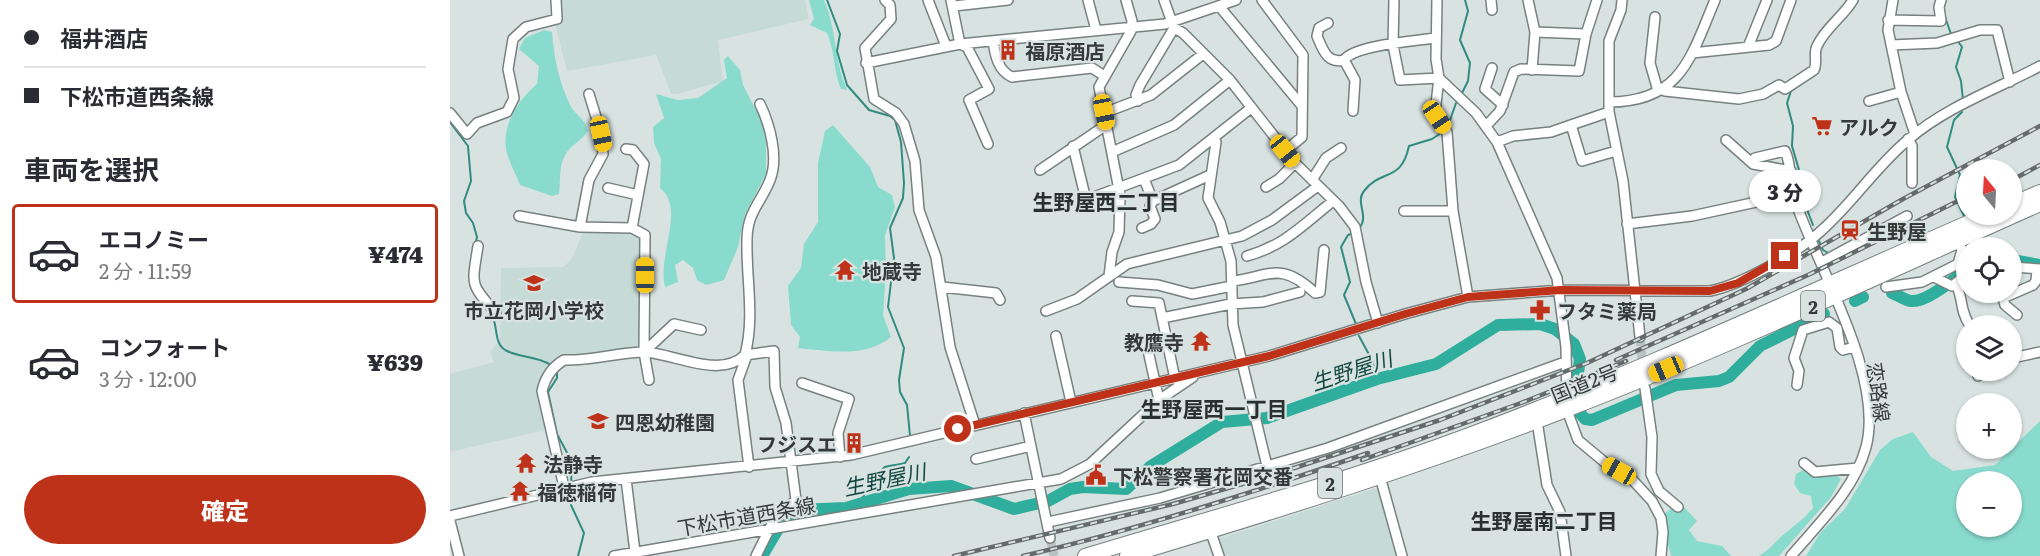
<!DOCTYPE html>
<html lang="ja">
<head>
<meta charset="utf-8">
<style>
	body { margin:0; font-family:Literata,"Noto Sans JP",serif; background:#f7f7f7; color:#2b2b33; height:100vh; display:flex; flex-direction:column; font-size:22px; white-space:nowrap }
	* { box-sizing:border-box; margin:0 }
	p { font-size:20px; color:#7c7c81 }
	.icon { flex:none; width:33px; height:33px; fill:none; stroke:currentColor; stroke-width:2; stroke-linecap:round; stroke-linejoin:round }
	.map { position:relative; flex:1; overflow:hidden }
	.side { display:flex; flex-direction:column; background:#fff; width:450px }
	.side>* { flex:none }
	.guide { display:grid; align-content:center; height:132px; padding:0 24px; background:#fff }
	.needle { width:39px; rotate:342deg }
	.buttons { position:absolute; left:1506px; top:159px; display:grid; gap:12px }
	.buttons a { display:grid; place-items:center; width:66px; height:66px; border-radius:50%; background:#fff; box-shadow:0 2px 4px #0004; font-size:30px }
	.end { position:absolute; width:27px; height:27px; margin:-14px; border:8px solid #be3219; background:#fff; box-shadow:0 0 0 3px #fff }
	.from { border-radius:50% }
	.bubble { position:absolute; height:42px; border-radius:21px; background:#fff; box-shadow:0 2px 4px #0004; font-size:20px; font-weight:800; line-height:42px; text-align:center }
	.car { position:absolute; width:18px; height:36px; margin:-18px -9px; border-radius:8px; box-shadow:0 0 4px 2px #0007; background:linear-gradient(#f5c518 24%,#345 0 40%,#f5c518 0 76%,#345 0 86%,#f5c518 0) }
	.guide b { display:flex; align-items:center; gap:21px; height:57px; font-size:22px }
	.guide b+b { border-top:2px solid #e1e1e2 }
	.guide i { width:15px; height:15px; background:#2b2b33 }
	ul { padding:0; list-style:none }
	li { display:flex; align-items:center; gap:18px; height:99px; margin:0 12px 9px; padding:0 12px; border:3px solid transparent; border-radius:6px }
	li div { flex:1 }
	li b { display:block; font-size:22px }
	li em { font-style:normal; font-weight:800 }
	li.active { border-color:#be3219 }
	li>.icon { width:54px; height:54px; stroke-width:1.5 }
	h2 { padding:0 24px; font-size:27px; line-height:72px }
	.primary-button { display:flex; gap:12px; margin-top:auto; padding:12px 24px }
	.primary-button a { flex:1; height:69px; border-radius:36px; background:#be3219; color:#fff; font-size:24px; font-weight:800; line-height:69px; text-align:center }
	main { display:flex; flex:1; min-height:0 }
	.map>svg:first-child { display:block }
</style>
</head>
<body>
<main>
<section class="side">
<div class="guide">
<b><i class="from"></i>福井酒店</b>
<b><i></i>下松市道西条線</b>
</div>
<h2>車両を選択</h2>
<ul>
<li class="active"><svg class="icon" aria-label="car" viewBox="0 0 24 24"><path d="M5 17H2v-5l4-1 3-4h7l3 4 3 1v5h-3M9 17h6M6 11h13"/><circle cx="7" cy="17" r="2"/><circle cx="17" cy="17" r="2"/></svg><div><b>エコノミー</b><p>2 分 · 11:59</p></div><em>¥474</em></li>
<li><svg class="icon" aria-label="car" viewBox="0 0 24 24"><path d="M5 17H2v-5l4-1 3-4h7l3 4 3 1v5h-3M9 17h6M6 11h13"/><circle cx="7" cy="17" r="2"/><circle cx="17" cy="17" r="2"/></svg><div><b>コンフォート</b><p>3 分 · 12:00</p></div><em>¥639</em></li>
</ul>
<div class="primary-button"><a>確定</a></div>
</section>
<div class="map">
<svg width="1590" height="556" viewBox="0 0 1590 556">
	<rect width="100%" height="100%" fill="#d8e3e1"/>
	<path fill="#c6dad6" d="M110 0H355L359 19 268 40 273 81 227 94H221L206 55 117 71 105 23Z
		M185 230 193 238 192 345 187 349 130 356 112 355 99 367 89 388 95 430 0 452V374L44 362 40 352 50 339 51 268 113 267 121 260 133 232Z
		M930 487 949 556H772L768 539Z"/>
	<path fill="#89dbce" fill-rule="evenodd" d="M359 0H374C387 30 384 61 397 90L391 89C383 70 385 51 377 33L360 25 364 19Z
		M94 30 102 32C104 59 109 81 120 105 126 116 135 118 138 131 132 140 123 144 117 152 108 165 111 179 109 194L102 196 70 185C66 174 58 161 56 149 52 124 69 99 87 84L89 66 69 49 75 38Z
		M278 56 290 70 293 85 310 118 316 140V174L295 214 288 247 274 280 256 285 247 280 243 268 233 260 225 265 228 282 215 287C207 254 236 209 210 188L211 159 204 143 203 127 214 118 206 94 228 100 248 98 277 78 274 60Z
		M383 125 420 167 428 187 442 195 445 207 435 235 436 273 433 315 441 337C416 358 379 351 348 348L350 337 341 325 338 286 351 268 354 244 368 222V163L375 131Z
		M1590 421V556H1356L1371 532 1395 509 1430 450 1443 439 1463 432 1481 457 1503 471 1545 465ZM1516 482H1562V526H1516Z
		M1355 469 1372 476 1385 473 1391 479 1381 497 1329 556H1309C1321 549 1327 539 1338 531 1348 522 1354 519 1363 508L1361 496 1350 493 1344 484 1346 474Z
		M1222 508H1235L1247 521 1239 530 1247 541 1272 546 1281 556H1221C1218 541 1212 531 1214 514Z"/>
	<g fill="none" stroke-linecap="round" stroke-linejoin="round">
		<path stroke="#318b80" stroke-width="2" d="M377 0 390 34 387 51 397 85 419 110 440 116 445 120 451 142 454 183 453 198 440 228 444 258 438 307 454 348 449 380 450 392 457 405 460 436
			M1396 16 1404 7
			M1495 17 1501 34
			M1507 40 1512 47 1506 67 1511 81 1513 100
			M1011 95 1018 81 1020 63 1010 40 1018 11 1015 0
			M1512 112 1504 120 1497 147 1510 175 1505 197 1515 218
			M0 122 18 146 21 181 14 201 16 213 23 223 27 237 25 245
			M998 126 1006 103
			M1363 225 1348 186 1349 170 1342 146 1343 126 1337 103 1341 91 1366 74
			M910 227C919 216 905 202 914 191 932 168 951 183 959 146L982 139 994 131
			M903 233 898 235 891 247 900 282 894 295 906 324
			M1369 241 1373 250 1380 254
			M1521 241 1523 248
			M20 284C24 299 37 305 43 318 48 329 44 345 57 351 71 358 86 356 101 365
			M909 336 923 362 927 379
			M107 371V378L98 392 107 434 122 462 121 484
			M120 489 121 505 134 533 128 556
			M408 504C413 497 431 469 435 467 441 465 449 465 455 463L459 457"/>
		<path stroke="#2fae9e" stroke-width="12" d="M1562 260 1590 265
			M1442 293C1448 295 1455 300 1461 301 1476 303 1504 279 1516 270
			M1405 301 1413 297
			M312 556 334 519 347 510 396 508 459 489 501 486 564 509 598 501 620 489 633 487 676 489 701 466 772 422 817 418 927 379 986 364 1048 325 1090 324 1105 329 1124 344 1130 359 1126 387 1130 413 1135 419 1142 420 1226 385 1269 381 1279 377 1310 346 1374 314"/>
		<path stroke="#b7c1bf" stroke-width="9" stroke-dasharray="9 4.5" stroke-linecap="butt" d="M1190 337 1193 370
			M600 538 604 556"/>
		<g stroke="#77817f" stroke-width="12">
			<path id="minor" d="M435 0 440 5 441 19 415 48 424 99 446 113 454 124 465 161 469 210 486 257 500 347 525 425
				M478 0 496 46
				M501 0 510 44 715 24 786 0
				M638 0 646 30
				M714 0 724 28 733 33 780 80 845 163 889 206 905 227 916 282 928 323
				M812 0 853 55 852 137 835 151
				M944 0 943 45 950 80 989 78 985 112 997 132 1003 211 1018 297
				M987 0 986 59 989 78 1026 113 1047 142 1107 278 1116 347 1117 410 1128 440 1158 465 1178 475 1202 501 1211 518 1213 532 1211 556
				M1041 0 1042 10
				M1078 0 1085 32 1082 70
				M1172 0 1171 10 1159 41V112L1173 181 1190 337
				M1443 0 1438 30 1451 92 1465 134
				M504 6 558 0
				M769 6 852 106
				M1205 17 1200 63 1208 91
				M1438 20 1491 21 1489 7 1491 0
				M878 23 869 28 867 36C873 50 877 64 894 60
				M1085 32 1136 34
				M543 41C545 55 548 71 562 77L642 68 653 75
				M1441 45 1487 43 1530 30H1547L1560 82
				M1298 47 1317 0
				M1242 53 1319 45 1326 41 1341 0
				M416 63 510 44 517 47 539 89 519 100 538 144
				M1042 68 1035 89 1053 105
				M1212 89 1215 91 1289 99 1313 94 1329 85 1335 89 1364 70C1368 62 1363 54 1367 46 1376 27 1393 17 1403 0
				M688 101 686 95 690 85 724 28
				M1419 101 1451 92
				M1159 102C1231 102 1241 57 1265 0
				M903 111 905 80 894 60C904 45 966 41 985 38
				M1159 112 1121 125 1132 161 1166 151
				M0 113 17 134 27 123 57 112 64 98 58 69 63 39 76 27 107 19 106 0
				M654 113 701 95 753 54
				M1036 126 1050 111 1064 72 1071 69 1129 71 1136 34 1147 0
				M764 138 766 142 758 198 770 222 781 261 783 325 817 466
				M1458 139 1462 146V183
				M1276 140 1303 164 1341 171
				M1047 142 1063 136 1101 132 1121 125
				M623 146 636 200 729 165 801 108
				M176 149 183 150 194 164 182 228
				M662 152 724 125 780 80
				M1303 164 1305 158 1335 151C1342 165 1339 180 1343 195 1365 263 1435 375 1416 447 1405 489 1369 523 1341 556
				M590 170 656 125
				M694 179 703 201 760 175
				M862 180 876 158 891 148
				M816 187 829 179 845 163
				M158 188 188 195
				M954 211H1003
				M69 216 130 227 182 228 195 235 194 352 199 380
				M1177 224 1242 216 1343 194
				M130 227 139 180 153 154 151 133 139 94
				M692 228 701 224 705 219 700 206 703 201
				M28 246C22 285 19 283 46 313
				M797 256C834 246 854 224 883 201
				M1372 262 1457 216
				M1562 267 1590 269
				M659 276 662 252 669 232 670 195 649 87 681 31 682 21 676 0
				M1486 278 1502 286 1516 275
				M783 281C820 276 831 261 865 293L870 292 874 250
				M669 282 708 285 742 294 782 286
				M1506 284C1514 301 1509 309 1520 326
				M492 287 546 293 550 300
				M1436 287 1472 282 1508 264 1512 250 1507 238
				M682 301 709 303 725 379
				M596 311 627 299 677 264 792 236 822 220 868 186
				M1567 315 1555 305 1553 298 1583 285 1586 281 1587 269
				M712 318 781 304 813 302 850 292
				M606 336 621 402
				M194 352 224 324 251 330
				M295 355 324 351 325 387 336 423 346 500 324 520 306 556
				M297 355 288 380 299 467
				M1562 358 1590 352
				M1528 376 1534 370
				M352 383 399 399 388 433 390 457
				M1347 385 1349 371 1344 358 1353 330 1379 322 1387 328 1390 347 1393 350 1404 347
				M1195 388 1202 437 1201 474 1209 491 1228 507
				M709 400 743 377
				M574 413 600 538
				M1087 421 1097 485 1110 512 1116 556
				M526 459 581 446
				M1354 463 1365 472 1408 468
				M929 473 952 556
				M176 479 185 552
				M114 487 92 391C95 378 102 367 114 360 140 361 165 353 192 352 222 352 269 380 295 355 305 317 296 278 297 240 297 212 311 203 320 180 329 158 320 125 310 104
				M0 516 142 482 401 455 819 356 955 314 1018 297 1111 290 1260 291C1291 285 1347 253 1371 231 1403 203 1426 166 1459 139 1496 107 1547 89 1590 66
				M0 521 9 556
				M598 522 710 498 878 448 1115 362
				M759 527 769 556
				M164 556 611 479 640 464 709 400 697 346"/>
		</g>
		<g stroke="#77817f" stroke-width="16">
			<path id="highway" d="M1562 204 1590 192
				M635 556C764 517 893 482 1019 435 1196 369 1365 289 1538 214
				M677 556C825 512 971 466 1116 410 1277 348 1433 274 1590 204"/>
		</g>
		<use href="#minor" stroke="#fff" stroke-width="9"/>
		<use href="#highway" stroke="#fff" stroke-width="14"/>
		<g stroke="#646b6a" stroke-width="4.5">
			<path id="rail" d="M1562 180 1590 165
				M1166 360 1358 275 1516 197
				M912 460 1071 403 1176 361
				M504 556 723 504 823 475 990 420 1137 363 1296 289 1453 199 1590 126
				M573 556C690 529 805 492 918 453"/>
		</g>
		<use href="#rail" stroke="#d8e3e1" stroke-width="2" stroke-dasharray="7" stroke-linecap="butt"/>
	</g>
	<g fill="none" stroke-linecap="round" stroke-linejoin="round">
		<path stroke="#be3219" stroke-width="8" d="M508 429 819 356 955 314 1018 297 1111 290 1260 291 1288 283 1335 256"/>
	</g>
	<defs>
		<g id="building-bare" transform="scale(1.62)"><path d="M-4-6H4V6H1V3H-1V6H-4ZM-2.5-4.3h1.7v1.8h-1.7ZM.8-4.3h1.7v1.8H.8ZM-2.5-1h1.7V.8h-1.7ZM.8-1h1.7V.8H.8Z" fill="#be3219" stroke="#d8e3e1" stroke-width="2.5" paint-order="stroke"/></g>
		<g id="supermarket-bare" transform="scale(1.62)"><path d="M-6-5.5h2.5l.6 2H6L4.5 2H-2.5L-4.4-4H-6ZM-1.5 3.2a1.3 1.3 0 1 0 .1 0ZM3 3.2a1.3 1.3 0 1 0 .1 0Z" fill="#be3219" stroke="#d8e3e1" stroke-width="2.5" paint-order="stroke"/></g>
		<g id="station-bare" transform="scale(1.62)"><path d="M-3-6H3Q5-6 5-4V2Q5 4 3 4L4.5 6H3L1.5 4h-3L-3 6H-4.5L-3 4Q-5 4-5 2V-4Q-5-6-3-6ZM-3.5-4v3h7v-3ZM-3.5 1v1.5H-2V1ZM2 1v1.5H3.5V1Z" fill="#be3219" stroke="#d8e3e1" stroke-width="2.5" paint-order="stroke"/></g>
		<g id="temple-bare" transform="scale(1.62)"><path d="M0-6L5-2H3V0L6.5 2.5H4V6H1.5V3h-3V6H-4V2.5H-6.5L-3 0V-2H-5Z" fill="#be3219" stroke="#d8e3e1" stroke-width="2.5" paint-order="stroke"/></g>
		<g id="school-bare" transform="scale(1.62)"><path d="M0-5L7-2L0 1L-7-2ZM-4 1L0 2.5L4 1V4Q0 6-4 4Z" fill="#be3219" stroke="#d8e3e1" stroke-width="2.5" paint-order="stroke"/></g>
		<g id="pharmacy-bare" transform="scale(1.62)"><path d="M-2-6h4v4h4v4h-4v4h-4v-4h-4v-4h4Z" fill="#be3219" stroke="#d8e3e1" stroke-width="2.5" paint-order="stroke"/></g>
		<g id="civic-bare" transform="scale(1.62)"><path d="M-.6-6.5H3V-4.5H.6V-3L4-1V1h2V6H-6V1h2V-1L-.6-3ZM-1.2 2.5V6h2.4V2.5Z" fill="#be3219" stroke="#d8e3e1" stroke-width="2.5" paint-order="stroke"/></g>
	</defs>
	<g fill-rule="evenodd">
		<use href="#building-bare" x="558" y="50"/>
		<use href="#supermarket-bare" x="1372" y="126"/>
		<use href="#station-bare" x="1400" y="230"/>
		<use href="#temple-bare" x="395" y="270"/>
		<use href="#school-bare" x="84" y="283"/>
		<use href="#pharmacy-bare" x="1090" y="310"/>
		<use href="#temple-bare" x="751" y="341"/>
		<use href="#school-bare" x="148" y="421"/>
		<use href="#building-bare" x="404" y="443"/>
		<use href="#temple-bare" x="76" y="463"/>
		<use href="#civic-bare" x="646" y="475"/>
		<use href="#temple-bare" x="70" y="491"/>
	</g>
	<g text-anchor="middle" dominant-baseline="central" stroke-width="4.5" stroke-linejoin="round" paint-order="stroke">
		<g fill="#d8e3e1" stroke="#666d6b" stroke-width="1.5">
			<rect x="1351" y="291" width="24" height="30" rx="4.5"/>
			<rect x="868" y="468" width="24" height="30" rx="4.5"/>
		</g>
		<g font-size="18" font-weight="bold" fill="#353a39">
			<text x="1363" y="306">2</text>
			<text x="880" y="483">2</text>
		</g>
		<g font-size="20" font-weight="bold" fill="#353a39" stroke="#d8e3e1" text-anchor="start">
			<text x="575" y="50">福原酒店</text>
			<text x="1389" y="126">アルク</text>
			<text x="1417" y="230">生野屋</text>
			<text x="412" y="270">地蔵寺</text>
			<text x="84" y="309" text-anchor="middle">市立花岡小学校</text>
			<text x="1107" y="310">フタミ薬局</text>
			<text x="734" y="341" text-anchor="end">教鷹寺</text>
			<text x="165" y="421">四恩幼稚園</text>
			<text x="387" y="443" text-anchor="end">フジスエ</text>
			<text x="93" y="463">法静寺</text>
			<text x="663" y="475">下松警察署花岡交番</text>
			<text x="87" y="491">福徳稲荷</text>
		</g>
		<g font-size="20" fill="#353a39" stroke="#d8e3e1">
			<text transform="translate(1134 382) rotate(-22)">国道2号</text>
			<text transform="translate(1430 392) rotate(82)">恋路線</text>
			<text transform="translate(296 515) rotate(-10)">下松市道西条線</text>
		</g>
		<g font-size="21" font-weight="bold" fill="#293130" stroke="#d8e3e1">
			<text x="656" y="200">生野屋西二丁目</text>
			<text x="764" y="407">生野屋西一丁目</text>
			<text x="1094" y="519">生野屋南二丁目</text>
		</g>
		<g font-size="21" font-style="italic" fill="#144942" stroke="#d8e3e1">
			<text transform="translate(901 369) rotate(-18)">生野屋川</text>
			<text transform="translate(434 478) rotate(-12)">生野屋川</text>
		</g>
	</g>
</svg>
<div class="buttons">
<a><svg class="needle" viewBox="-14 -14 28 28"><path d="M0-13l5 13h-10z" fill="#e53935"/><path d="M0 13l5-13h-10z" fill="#7c7c81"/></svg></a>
<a><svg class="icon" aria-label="locate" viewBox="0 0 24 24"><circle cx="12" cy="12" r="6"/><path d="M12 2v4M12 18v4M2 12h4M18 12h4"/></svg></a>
<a><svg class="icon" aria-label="layers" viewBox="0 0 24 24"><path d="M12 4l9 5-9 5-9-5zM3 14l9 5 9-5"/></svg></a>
<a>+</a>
<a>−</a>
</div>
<i class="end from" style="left:508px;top:429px"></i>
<i class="end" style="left:1335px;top:256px"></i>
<div class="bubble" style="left:1299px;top:170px;width:72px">3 分</div>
<i class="car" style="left:654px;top:112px;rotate:169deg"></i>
<i class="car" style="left:987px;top:117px;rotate:146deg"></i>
<i class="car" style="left:151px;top:134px;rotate:168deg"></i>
<i class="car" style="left:835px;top:151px;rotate:141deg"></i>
<i class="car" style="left:195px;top:275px;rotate:0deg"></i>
<i class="car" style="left:1216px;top:369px;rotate:247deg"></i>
<i class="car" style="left:1169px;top:471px;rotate:299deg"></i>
</div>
</main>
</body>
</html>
